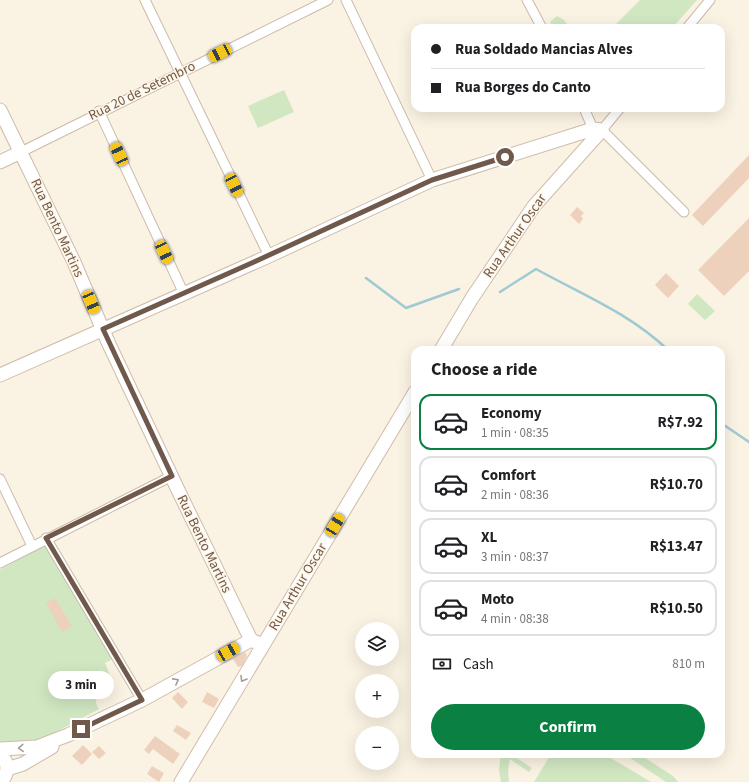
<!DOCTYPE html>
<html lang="en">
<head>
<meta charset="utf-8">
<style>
	body { margin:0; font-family:"Source Sans 3",sans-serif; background:#f2f2f2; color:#202124; height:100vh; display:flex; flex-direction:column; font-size:15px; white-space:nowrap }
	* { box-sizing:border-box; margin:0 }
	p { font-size:13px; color:#757577 }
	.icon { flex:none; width:22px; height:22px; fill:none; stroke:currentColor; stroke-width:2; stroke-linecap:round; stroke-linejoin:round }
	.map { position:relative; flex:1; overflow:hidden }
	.panel { position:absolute; left:411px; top:346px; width:314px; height:412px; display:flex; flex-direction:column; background:#fff; border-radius:12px; box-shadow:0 4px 16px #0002 }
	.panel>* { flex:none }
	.banner { position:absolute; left:411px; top:24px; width:314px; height:88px; border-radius:12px; box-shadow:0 4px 16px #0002; display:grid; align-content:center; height:88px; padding:0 20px; background:#fff }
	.controls { position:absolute; left:355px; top:622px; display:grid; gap:8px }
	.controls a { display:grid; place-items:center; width:44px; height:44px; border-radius:50%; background:#fff; box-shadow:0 4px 16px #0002; font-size:20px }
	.end { position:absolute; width:18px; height:18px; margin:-9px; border:5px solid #70594b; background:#fff; box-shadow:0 0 0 2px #fff }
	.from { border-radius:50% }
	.bubble { position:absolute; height:28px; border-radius:14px; background:#fff; box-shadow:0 4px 16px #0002; font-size:13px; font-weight:700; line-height:28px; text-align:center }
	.car { position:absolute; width:12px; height:24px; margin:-12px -6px; border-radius:5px; box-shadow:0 0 3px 1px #0007; background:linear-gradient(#f5c518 24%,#345 0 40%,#f5c518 0 76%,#345 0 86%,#f5c518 0) }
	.banner b { display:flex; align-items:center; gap:14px; height:38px; font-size:15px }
	.banner b+b { border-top:1px solid #e0e0e0 }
	.banner i { width:10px; height:10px; background:#202124 }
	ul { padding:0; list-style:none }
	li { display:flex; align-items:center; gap:12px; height:56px; margin:0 8px 6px; padding:0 12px; border:2px solid #e0e0e0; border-radius:12px }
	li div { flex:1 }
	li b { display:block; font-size:15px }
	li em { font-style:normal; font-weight:700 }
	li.on { border-color:#0b8043 }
	li>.icon { width:36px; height:36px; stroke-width:1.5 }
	h2 { padding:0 20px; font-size:18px; line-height:48px }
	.pay { display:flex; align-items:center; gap:10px; height:44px; padding:0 20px; font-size:15px }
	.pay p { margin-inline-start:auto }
	.action { display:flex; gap:8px; margin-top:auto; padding:8px 20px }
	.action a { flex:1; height:46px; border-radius:24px; background:#0b8043; color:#fff; font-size:16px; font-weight:700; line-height:46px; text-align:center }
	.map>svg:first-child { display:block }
</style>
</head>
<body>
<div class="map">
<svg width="749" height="782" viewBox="0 0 749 782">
	<rect width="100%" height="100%" fill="#faf2e2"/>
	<path fill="#d0e7c2" d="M640 0H697L672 28H612Z
		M557 16 564 20 570 28H553L550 22Z
		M284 90 294 112 258 128 248 106Z
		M697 294 715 311 705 320 688 304Z
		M45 545 113 659 105 663 112 680 96 690V703L99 709 41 740 32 743H0V570Z
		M501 754H511L532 768 529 772 510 759 508 770 509 782H501L499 770Z
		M551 754H604L651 782H534Z
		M624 754H639L673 776 678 782H666Z"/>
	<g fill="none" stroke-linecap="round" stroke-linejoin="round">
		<path stroke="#9fc9d3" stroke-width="2.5" d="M366 278 406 308 459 289
			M500 292 536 269C583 295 629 313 668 350
			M721 423 749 442"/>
	</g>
	<path fill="#eed1bc" d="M749 155V178L703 226 692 215Z
		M577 207 584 213 581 216 583 219 579 224 570 215Z
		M749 218V271L724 296 698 270Z
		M666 273 679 286 668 298 655 285Z
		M55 598 72 626 62 632 46 603Z
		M245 652 247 656 242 666 238 667 233 659Z
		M178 692 188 702 182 709 172 698Z
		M207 692 219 699 214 708 202 702Z
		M177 725 191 733 186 740 173 731Z
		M155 736 180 754 173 764 153 749 149 754 144 750Z
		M83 745 92 754 82 765 72 756Z
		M99 746 106 753 99 759 92 752Z
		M152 766 164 773 159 782 147 774Z"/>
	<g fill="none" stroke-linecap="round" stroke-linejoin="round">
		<g stroke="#cabaaa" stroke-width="11">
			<path id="street" d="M145 0 269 256
				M346 0 432 180
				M527 0 542 28
				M687 28 710 0
				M584 108 593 129
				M620 108 602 130 684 212
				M99 111 184 294
				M21 152 328 0
				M0 479 32 546
				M46 538 142 700
				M0 563 172 476"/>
		</g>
		<g stroke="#cfbcaa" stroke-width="15">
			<path id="secondary" d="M0 110 74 262 108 342 178 490 251 640 263 645
				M0 162 21 152
				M441 350 472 298 534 206 602 130
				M0 375 269 256 432 180 593 129 602 130
				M0 749 37 747 68 735 142 700 251 640
				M0 754C9 762 9 773 1 782
				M7 769 23 764 52 747
				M181 782 415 392"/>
		</g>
		<use href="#street" stroke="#fff" stroke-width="9"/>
		<use href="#secondary" stroke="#fff" stroke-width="13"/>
	</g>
	<defs><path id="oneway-chevron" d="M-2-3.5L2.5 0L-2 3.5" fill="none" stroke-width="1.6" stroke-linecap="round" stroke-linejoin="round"/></defs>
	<g stroke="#a99b93">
		<use href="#oneway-chevron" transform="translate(243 679) rotate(121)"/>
		<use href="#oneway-chevron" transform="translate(176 681) rotate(-28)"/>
		<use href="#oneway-chevron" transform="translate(21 748) rotate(177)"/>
	</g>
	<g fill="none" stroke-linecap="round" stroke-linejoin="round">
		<path stroke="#70594b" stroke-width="5" d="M81 729 142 700 46 538 172 476 103 329 254 262 432 180 505 157"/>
	</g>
	<g text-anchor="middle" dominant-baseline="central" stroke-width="3" stroke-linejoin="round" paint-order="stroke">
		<g font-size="14" fill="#70594b" stroke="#fef6e8">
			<text transform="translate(142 91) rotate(-26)">Rua 20 de Setembro</text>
			<text transform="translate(57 228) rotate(65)">Rua Bento Martins</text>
			<text transform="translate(515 236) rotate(-55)">Rua Arthur Oscar</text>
			<text transform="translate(204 544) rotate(64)">Rua Bento Martins</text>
			<text transform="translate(298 587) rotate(-59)">Rua Arthur Oscar</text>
		</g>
	</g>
</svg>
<div class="controls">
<a><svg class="icon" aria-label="layers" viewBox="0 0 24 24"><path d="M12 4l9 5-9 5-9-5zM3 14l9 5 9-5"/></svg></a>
<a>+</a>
<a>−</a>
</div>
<i class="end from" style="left:505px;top:157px"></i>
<i class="end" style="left:81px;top:729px"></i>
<div class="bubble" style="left:48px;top:671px;width:66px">3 min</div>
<i class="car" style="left:220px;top:53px;rotate:244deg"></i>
<i class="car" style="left:119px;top:154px;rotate:335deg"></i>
<i class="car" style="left:234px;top:185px;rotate:154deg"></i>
<i class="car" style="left:164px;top:252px;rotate:155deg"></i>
<i class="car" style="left:91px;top:302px;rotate:157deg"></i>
<i class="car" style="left:335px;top:525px;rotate:31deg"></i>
<i class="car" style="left:228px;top:652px;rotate:60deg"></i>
<div class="banner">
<b><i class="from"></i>Rua Soldado Mancias Alves</b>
<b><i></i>Rua Borges do Canto</b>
</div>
<section class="panel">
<h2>Choose a ride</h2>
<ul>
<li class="on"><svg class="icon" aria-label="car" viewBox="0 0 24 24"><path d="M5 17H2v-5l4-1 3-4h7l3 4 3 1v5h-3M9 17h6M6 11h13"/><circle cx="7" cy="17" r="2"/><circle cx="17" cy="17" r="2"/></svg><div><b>Economy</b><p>1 min · 08:35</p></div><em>R$7.92</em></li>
<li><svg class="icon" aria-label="car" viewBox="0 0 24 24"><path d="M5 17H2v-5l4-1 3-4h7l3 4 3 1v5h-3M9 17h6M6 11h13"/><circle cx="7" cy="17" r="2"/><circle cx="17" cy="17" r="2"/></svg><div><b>Comfort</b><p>2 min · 08:36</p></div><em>R$10.70</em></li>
<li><svg class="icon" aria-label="car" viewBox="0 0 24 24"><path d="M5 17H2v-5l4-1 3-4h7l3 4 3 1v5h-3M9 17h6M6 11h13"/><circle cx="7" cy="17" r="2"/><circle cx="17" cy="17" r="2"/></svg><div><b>XL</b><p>3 min · 08:37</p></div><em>R$13.47</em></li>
<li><svg class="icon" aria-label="car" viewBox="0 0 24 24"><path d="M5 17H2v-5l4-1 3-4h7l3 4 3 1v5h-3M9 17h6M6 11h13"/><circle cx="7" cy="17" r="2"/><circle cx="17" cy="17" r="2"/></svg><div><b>Moto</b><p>4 min · 08:38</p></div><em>R$10.50</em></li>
</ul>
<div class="pay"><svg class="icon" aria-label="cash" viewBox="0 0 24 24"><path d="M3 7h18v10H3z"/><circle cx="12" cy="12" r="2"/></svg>Cash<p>810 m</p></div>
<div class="action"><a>Confirm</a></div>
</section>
</div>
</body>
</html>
